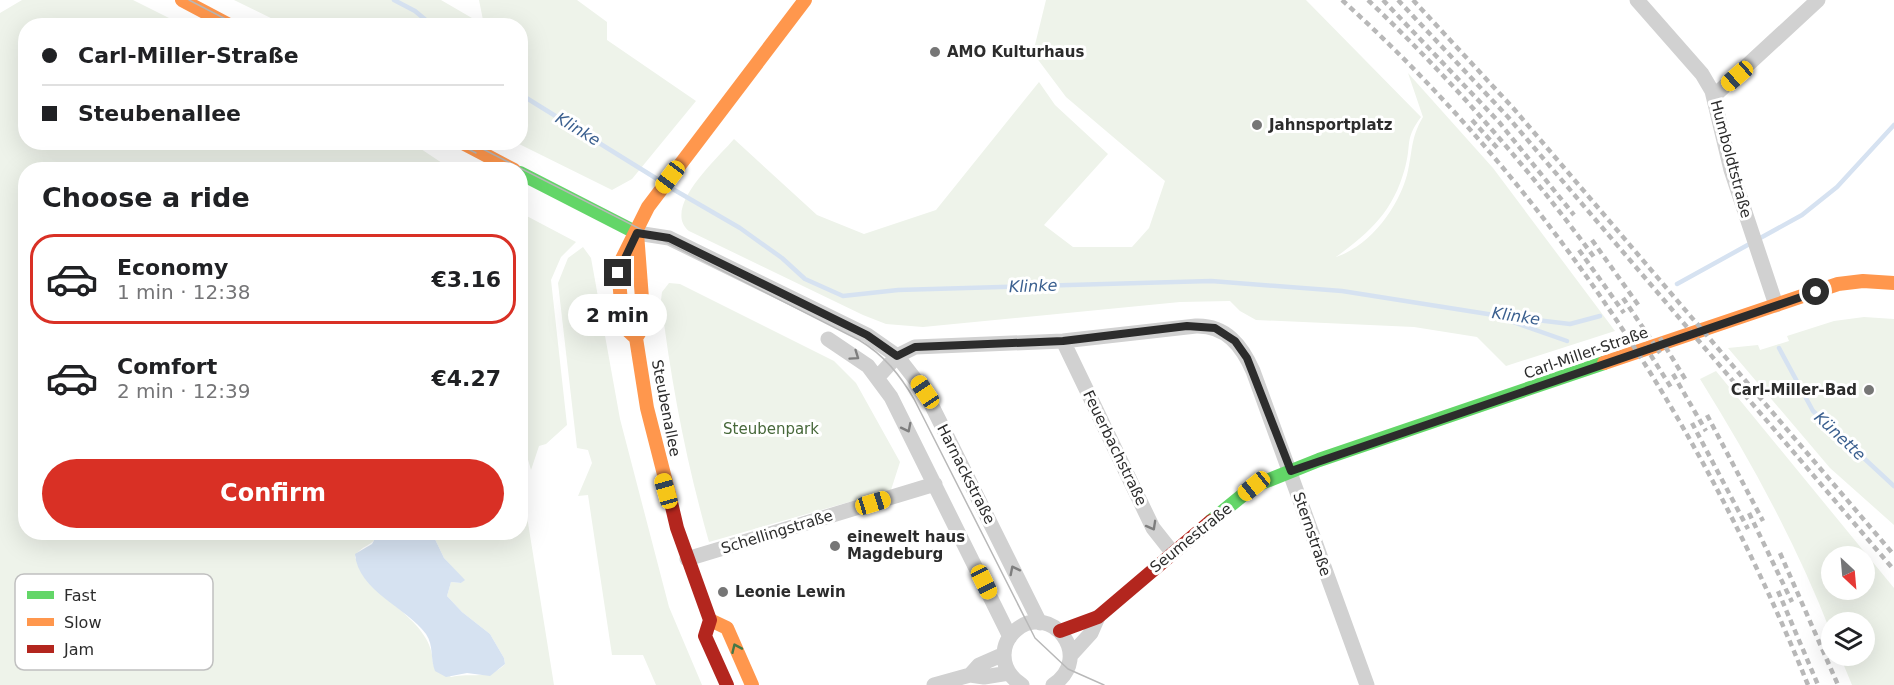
<!DOCTYPE html>
<html lang="en">
<head>
<meta charset="utf-8">
<style>
	body { margin:0; font-family:"DejaVu Sans",sans-serif; background:#f6f6f6; color:#202124; height:100vh; display:flex; flex-direction:column; font-size:22px; white-space:nowrap }
	* { box-sizing:border-box; margin:0 }
	p { font-size:20px; color:#757577 }
	.icon { flex:none; width:33px; height:33px; fill:none; stroke:currentColor; stroke-width:2; stroke-linecap:round; stroke-linejoin:round }
	.map { position:relative; flex:1; overflow:hidden }
	.side { position:absolute; left:18px; top:162px; width:510px; height:378px; display:flex; flex-direction:column; background:#fff; border-radius:24px; box-shadow:0 6px 24px #0002 }
	.side>* { flex:none }
	.banner { position:absolute; left:18px; top:18px; width:510px; height:132px; border-radius:24px; box-shadow:0 6px 24px #0002; display:grid; align-content:center; height:132px; padding:0 24px; background:#fff }
	.needle { width:39px; rotate:154deg }
	.buttons { position:absolute; left:1821px; top:546px; display:grid; gap:12px }
	.buttons a { display:grid; place-items:center; width:54px; height:54px; border-radius:50%; background:#fff; box-shadow:0 6px 24px #0002; font-size:30px }
	.end { position:absolute; width:27px; height:27px; margin:-14px; border:8px solid #2c2c2c; background:#fff; box-shadow:0 0 0 3px #fff }
	.from { border-radius:50% }
	.bubble { position:absolute; height:42px; border-radius:21px; background:#fff; box-shadow:0 6px 24px #0002; font-size:20px; font-weight:700; line-height:42px; text-align:center }
	.car { position:absolute; width:18px; height:36px; margin:-18px -9px; border-radius:8px; box-shadow:0 0 4px 2px #0007; background:linear-gradient(#f5c518 24%,#345 0 40%,#f5c518 0 76%,#345 0 86%,#f5c518 0) }
	.banner b { display:flex; align-items:center; gap:21px; height:57px; font-size:22px }
	.banner b+b { border-top:2px solid #e0e0e0 }
	.banner i { width:15px; height:15px; background:#202124 }
	ul { padding:0; list-style:none }
	li { display:flex; align-items:center; gap:18px; height:90px; margin:0 12px 9px; padding:0 12px; border:3px solid transparent; border-radius:24px }
	li div { flex:1 }
	li b { display:block; font-size:22px }
	li em { font-style:normal; font-weight:700 }
	li.on { border-color:#d93025 }
	li>.icon { width:54px; height:54px; stroke-width:1.5 }
	h2 { padding:0 24px; font-size:27px; line-height:72px }
	.button { display:flex; gap:12px; margin-top:auto; padding:12px 24px }
	.button a { flex:1; height:69px; border-radius:36px; background:#d93025; color:#fff; font-size:24px; font-weight:700; line-height:69px; text-align:center }
	.map>svg:first-child { display:block }
</style>
</head>
<body>
<div class="map">
<svg width="1894" height="685" viewBox="0 0 1894 685">
	<rect width="100%" height="100%" fill="#fff"/>
	<path fill="#eef3ea" fill-rule="evenodd" d="M22 0H133L183 25 26 26V142L412 143 451 169 26 170V532L378 533C375 546 360 545 355 557 373 603 434 618 433 665L451 677C472 672 489 681 505 664L504 658 490 634 462 612 447 596 451 582 461 583 464 580 444 558 432 533 520 532 521 479 554 685H0V13Z
		M234 0H441L484 25 479 0H577L607 22V40L696 101 632 179 612 190 517 143 520 142V26L285 25Z
		M1046 0H1306L1421 117C1404 140 1412 143 1405 168 1393 212 1370 232 1336 257 1370 246 1398 208 1407 175 1413 151 1410 139 1423 117L1408 73 1493 168 1615 331 1506 366 1477 337 1414 327 1256 320 1240 311 1230 301 1180 302 923 327 886 324 863 315 689 231C661 208 718 158 734 139L817 215 864 234 936 210 1039 82 1055 105 1108 154 1044 225 1073 247H1132L1149 228 1165 181 1066 97 1033 53Z
		M521 213 576 242 561 257 551 280 567 425 546 444 539 446 531 470 527 456H520Z
		M583 247 591 258 620 419 669 607 702 685H656L643 655H612L588 495 578 496 592 463 588 450 577 448 558 283 568 258Z
		M669 283 680 284 834 361 856 383 900 462 891 490 709 542C686 461 671 382 661 300L662 292Z
		M1864 317 1894 319V525L1830 468 1728 348 1758 345 1760 350 1789 341 1787 336 1834 321Z
		M1716 371 1894 588V685H1852L1840 656H1864V622H1832L1831 633C1796 543 1751 461 1700 379ZM1832 556H1864V590H1832Z"/>
	<path fill="#d6e2f1" d="M378 533H432L444 558 465 580 461 583 451 582 447 596 462 612 490 634 504 658 505 664 490 676 467 673 446 677 435 671C430 658 434 646 426 634 406 607 358 591 355 554L372 544Z"/>
	<g fill="none" stroke-linecap="round" stroke-linejoin="round">
		<path stroke="#d6e2f1" stroke-width="4.5" d="M394 0 415 11 433 26
			M520 94 662 182
			M671 188 740 228 782 258 805 279 843 296 898 290 1211 281 1342 291 1494 315 1570 324 1600 316
			M1677 284 1802 215 1837 187 1894 125
			M1502 318 1567 341
			M1779 348 1813 411 1894 486"/>
		<path stroke="#d1d1d1" stroke-width="15" d="M1637 0 1702 74 1712 91 1731 170 1776 305
			M1714 96 1818 0
			M637 233 669 238 867 335 897 356 925 392 1040 623
			M828 339 868 366 891 397 1010 637
			M1063 341 1153 528 1172 552
			M878 377 897 356 915 347 1063 341 1196 326C1226 325 1242 346 1253 371L1367 685
			M687 559 935 484
			M1071 655 1091 633 1098 617
			M970 675 979 665 1004 654
			M934 685 970 675 984 677 1009 673
			M1022 685C1011 678 1004 668 1004 655 1004 645 1009 636 1016 630 1051 601 1095 657 1053 685"/>
		<path stroke="#63d668" stroke-width="14" d="M520 173 637 233
			M1211 521 1254 486 1319 460 1604 363"/>
		<path stroke="#ff974d" stroke-width="14" d="M182 0 231 26
			M461 142 514 170
			M637 233 644 325 636 338 647 408 669 494
			M636 338 623 326 618 267 648 207 805 0
			M1604 363 1838 284 1863 281 1894 283
			M710 620 727 628 752 685"/>
		<path stroke="#b3261e" stroke-width="14" d="M669 494 677 528 710 620 705 636 727 685
			M1060 631 1098 617 1211 521"/>
		<path stroke="#b8b8b8" stroke-width="1.5" d="M189 0 239 26
			M454 142 476 153
			M469 142 859 340C884 355 900 375 914 399L1035 638 1068 669 1104 685"/>
		<path stroke="#b8b8b8" stroke-width="4.5" stroke-dasharray="6 4.5" stroke-linecap="butt" d="M1342 0C1550 188 1703 426 1808 685
			M1368 0C1451 79 1526 165 1594 257
			M1383 0 1499 122 1574 215
			M1398 0 1508 117 1894 570
			M1413 0 1514 109 1894 555
			M1472 120 1500 151
			M1592 240 1639 306
			M1579 250 1624 313
			M1623 298 1660 353
			M1660 338 1687 382
			M1645 346 1672 389
			M1673 374 1706 431
			M1707 415 1763 521
			M1692 423 1748 529
			M1749 513 1792 602
			M1780 553 1838 685
			M1778 591 1818 685"/>
	</g>
	<defs><path id="oneway-chevron" d="M-2-3.5L2.5 0L-2 3.5" fill="none" stroke-width="1.6" stroke-linecap="round" stroke-linejoin="round" transform="scale(1.5)"/></defs>
	<g stroke="#7e7e7e">
		<use href="#oneway-chevron" transform="translate(855 356) rotate(35)"/>
		<use href="#oneway-chevron" transform="translate(907 428) rotate(63)"/>
		<use href="#oneway-chevron" transform="translate(1152 526) rotate(61)"/>
		<use href="#oneway-chevron" transform="translate(1014 570) rotate(-117)"/>
	</g>
	<use stroke="#457847" href="#oneway-chevron" transform="translate(736 648) rotate(-114)"/>
	<g fill="none" stroke-linecap="round" stroke-linejoin="round">
		<path stroke="#2c2c2c" stroke-width="8" d="M618 273 637 233 669 238 867 335 897 356 915 347 1063 341 1187 326 1215 328 1235 341 1247 358 1291 471 1816 292"/>
	</g>
	<g fill="#767676" stroke="#fff" stroke-width="2">
		<circle cx="935" cy="52" r="6"/>
		<circle cx="1257" cy="125" r="6"/>
		<circle cx="1869" cy="390" r="6"/>
		<circle cx="835" cy="546" r="6"/>
		<circle cx="723" cy="592" r="6"/>
	</g>
	<g text-anchor="middle" dominant-baseline="central" stroke-width="6" stroke-linejoin="round" paint-order="stroke">
		<g font-size="15" font-weight="bold" fill="#2c2c2c" stroke="#fff" text-anchor="start">
			<text x="947" y="52">AMO Kulturhaus</text>
			<text x="1269" y="125">Jahnsportplatz</text>
			<text x="1857" y="390" text-anchor="end">Carl-Miller-Bad</text>
			<text x="847" y="537">einewelt haus<tspan x="847" dy="17">Magdeburg</tspan></text>
			<text x="735" y="592">Leonie Lewin</text>
		</g>
		<g font-size="15" fill="#2c2c2c" stroke="#fff">
			<text transform="translate(1731 159) rotate(75)">Humboldtstraße</text>
			<text transform="translate(1586 353) rotate(-19)">Carl-Miller-Straße</text>
			<text transform="translate(666 408) rotate(79)">Steubenallee</text>
			<text transform="translate(1115 448) rotate(64)">Feuerbachstraße</text>
			<text transform="translate(966 474) rotate(63)">Harnackstraße</text>
			<text transform="translate(777 532) rotate(-17)">Schellingstraße</text>
			<text transform="translate(1312 534) rotate(71)">Sternstraße</text>
			<text transform="translate(1191 538) rotate(-39)">Seumestraße</text>
		</g>
		<g font-size="15" fill="#47683a" stroke="#fff">
			<text x="771" y="429">Steubenpark</text>
		</g>
		<g font-size="16" font-style="italic" fill="#3a5f8f" stroke="#fff">
			<text transform="translate(578 129) rotate(31)">Klinke</text>
			<text transform="translate(1033 286) rotate(-2)">Klinke</text>
			<text transform="translate(1516 316) rotate(8)">Klinke</text>
			<text transform="translate(1840 436) rotate(43)">Künette</text>
		</g>
	</g>
	<rect x="15" y="574" width="198" height="96" rx="9" fill="#fff" stroke="#c0c0c0" stroke-width="1.5"/>
	<rect x="27" y="591" width="27" height="8" fill="#63d668"/>
	<rect x="27" y="618" width="27" height="8" fill="#ff974d"/>
	<rect x="27" y="645" width="27" height="8" fill="#b3261e"/>
	<g font-size="16" fill="#2c2c2c">
		<text x="64" y="601">Fast</text>
		<text x="64" y="628">Slow</text>
		<text x="64" y="655">Jam</text>
	</g>
</svg>
<div class="buttons">
<a><svg class="needle" viewBox="-14 -14 28 28"><path d="M0-13l5 13h-10z" fill="#e53935"/><path d="M0 13l5-13h-10z" fill="#757577"/></svg></a>
<a><svg class="icon" aria-label="layers" viewBox="0 0 24 24"><path d="M12 4l9 5-9 5-9-5zM3 14l9 5 9-5"/></svg></a>
</div>
<i class="end from" style="left:1816px;top:292px"></i>
<i class="end" style="left:618px;top:273px"></i>
<div class="bubble" style="left:568px;top:294px;width:99px">2 min</div>
<i class="car" style="left:1737px;top:76px;rotate:229deg"></i>
<i class="car" style="left:670px;top:177px;rotate:217deg"></i>
<i class="car" style="left:925px;top:392px;rotate:326deg"></i>
<i class="car" style="left:1254px;top:486px;rotate:231deg"></i>
<i class="car" style="left:666px;top:491px;rotate:344deg"></i>
<i class="car" style="left:873px;top:503px;rotate:73deg"></i>
<i class="car" style="left:984px;top:582px;rotate:154deg"></i>
<div class="banner">
<b><i class="from"></i>Carl-Miller-Straße</b>
<b><i></i>Steubenallee</b>
</div>
<section class="side">
<h2>Choose a ride</h2>
<ul>
<li class="on"><svg class="icon" aria-label="car" viewBox="0 0 24 24"><path d="M5 17H2v-5l4-1 3-4h7l3 4 3 1v5h-3M9 17h6M6 11h13"/><circle cx="7" cy="17" r="2"/><circle cx="17" cy="17" r="2"/></svg><div><b>Economy</b><p>1 min · 12:38</p></div><em>€3.16</em></li>
<li><svg class="icon" aria-label="car" viewBox="0 0 24 24"><path d="M5 17H2v-5l4-1 3-4h7l3 4 3 1v5h-3M9 17h6M6 11h13"/><circle cx="7" cy="17" r="2"/><circle cx="17" cy="17" r="2"/></svg><div><b>Comfort</b><p>2 min · 12:39</p></div><em>€4.27</em></li>
</ul>
<div class="button"><a>Confirm</a></div>
</section>
</div>
</body>
</html>
